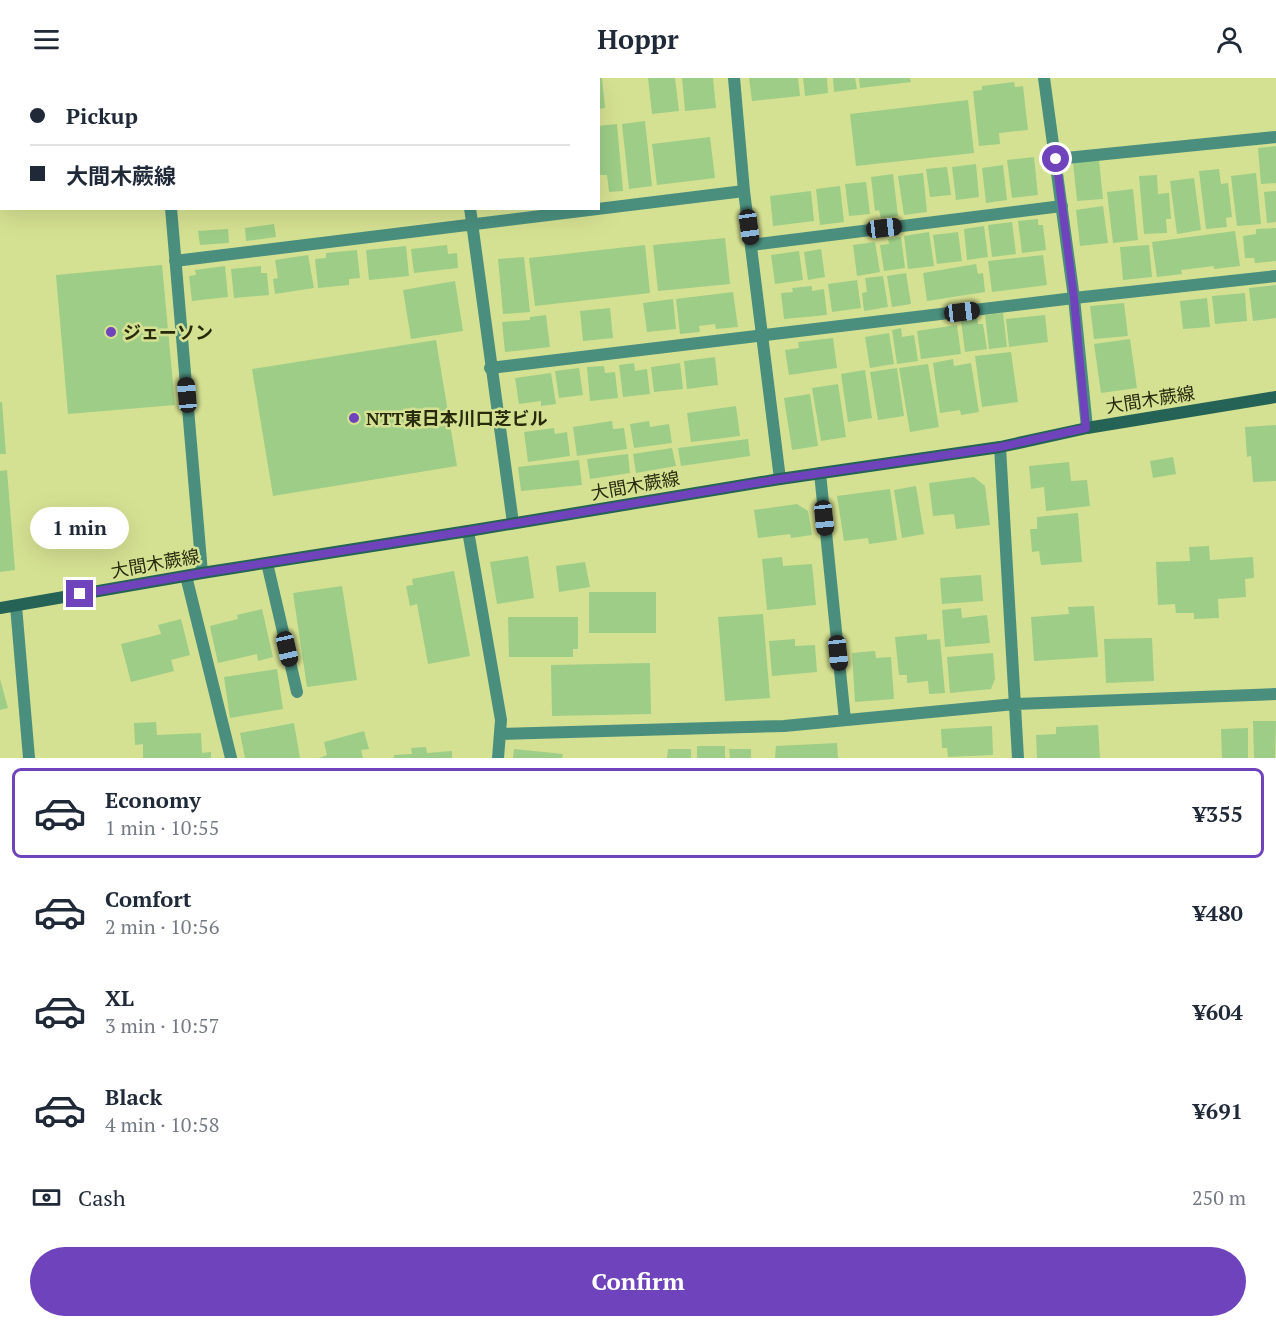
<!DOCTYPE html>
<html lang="en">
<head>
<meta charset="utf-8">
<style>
	body { margin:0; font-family:"PT Serif","Noto Sans JP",serif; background:#f6f6f7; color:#1f2937; height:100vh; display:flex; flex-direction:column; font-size:22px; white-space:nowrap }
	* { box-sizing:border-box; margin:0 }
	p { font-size:20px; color:#747a83 }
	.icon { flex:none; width:33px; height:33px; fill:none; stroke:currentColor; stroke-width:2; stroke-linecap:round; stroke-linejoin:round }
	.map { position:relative; height:680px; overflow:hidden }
	.details { display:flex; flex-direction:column; background:#fff; flex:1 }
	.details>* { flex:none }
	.banner { position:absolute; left:0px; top:0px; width:600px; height:132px; box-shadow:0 6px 24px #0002; display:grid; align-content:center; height:132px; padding:0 30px; background:#fff }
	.end { position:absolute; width:27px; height:27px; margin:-14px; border:8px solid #6f43bb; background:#fff; box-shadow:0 0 0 3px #fff }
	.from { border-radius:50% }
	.bubble { position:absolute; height:42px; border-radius:21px; background:#fff; box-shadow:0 6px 24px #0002; font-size:20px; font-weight:600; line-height:42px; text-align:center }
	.car { position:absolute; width:18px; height:36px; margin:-18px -9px; border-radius:8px; box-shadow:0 0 4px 2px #0007; background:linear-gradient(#222 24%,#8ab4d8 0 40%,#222 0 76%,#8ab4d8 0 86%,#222 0) }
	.banner b { display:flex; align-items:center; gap:21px; height:57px; font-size:22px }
	.banner b+b { border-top:2px solid #e0e1e3 }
	.banner i { width:15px; height:15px; background:#1f2937 }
	ul { padding:10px 0 0; list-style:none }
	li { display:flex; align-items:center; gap:18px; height:90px; margin:0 12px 9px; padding:0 18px; border:3px solid transparent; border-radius:9px }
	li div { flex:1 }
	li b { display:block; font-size:22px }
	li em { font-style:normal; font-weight:600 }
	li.active { border-color:#6f43bb }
	li>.icon { width:54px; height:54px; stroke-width:1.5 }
	.pay { display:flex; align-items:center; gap:15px; height:66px; padding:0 30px; font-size:22px }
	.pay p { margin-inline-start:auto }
	.primary-button { display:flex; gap:12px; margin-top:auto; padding:12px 30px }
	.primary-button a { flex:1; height:69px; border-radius:36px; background:#6f43bb; color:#fff; font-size:24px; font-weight:600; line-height:69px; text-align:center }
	header { display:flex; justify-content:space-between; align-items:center; height:78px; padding:0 30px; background:#fff; font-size:27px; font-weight:600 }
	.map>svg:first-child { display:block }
</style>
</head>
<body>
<header><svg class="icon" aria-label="menu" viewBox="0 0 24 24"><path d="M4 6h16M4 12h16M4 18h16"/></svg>Hoppr<svg class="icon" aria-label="person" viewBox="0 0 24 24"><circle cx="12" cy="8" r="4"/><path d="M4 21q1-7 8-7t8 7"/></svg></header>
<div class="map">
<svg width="1276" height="680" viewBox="0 0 1276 680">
	<rect width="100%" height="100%" fill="#d5e192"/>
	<path fill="#9dcd87" d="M598 0H602L605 30 598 31Z
		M648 0H675L679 33 652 36Z
		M682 0H713L716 30 685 33Z
		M749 0H798L800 18 752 23Z
		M803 0H827L828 15 805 18Z
		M833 0H855L857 11 834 14Z
		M859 0H910L911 4 860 10Z
		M1014 4 1015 9 1023 8 1028 52 999 55 1000 66 979 68 973 13 982 12V8Z
		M968 22 974 75 856 88 850 36Z
		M645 43 652 108 629 111 622 46Z
		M617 46 623 113 609 114 607 97H598V48Z
		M710 59 715 100 657 107 652 66Z
		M1276 68V105L1261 106 1258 70Z
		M1034 79 1038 117 1012 120 1007 82Z
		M1099 82 1103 121 1077 123 1073 84Z
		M976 86 979 119 956 122 952 89Z
		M1003 87 1007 122 986 125 982 90Z
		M947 89 951 117 930 119 926 91Z
		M1219 91 1221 106 1228 105 1232 139 1226 140 1227 149 1206 151 1199 93Z
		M923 95 927 134 904 137 898 98Z
		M1256 95 1261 146 1237 148 1231 98Z
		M893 96 898 138 881 140 879 132 875 133 871 99Z
		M1157 97 1158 116 1169 115 1171 141H1166L1167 155 1144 156 1139 98Z
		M1194 100 1201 152 1177 156 1170 103Z
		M866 104 870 136 849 138 845 106Z
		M840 108 844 144 820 147 816 111Z
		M1133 111 1138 162 1113 165 1107 114Z
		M811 113 814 143 773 148 770 118Z
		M1276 113V144L1267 145 1264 114Z
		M1103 128 1108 165 1080 168 1076 132Z
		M1038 141V147H1043L1046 172 1022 175 1018 143Z
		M1012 144 1016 176 992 179 988 147Z
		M274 146 276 159 246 163 245 150Z
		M984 148 988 179 967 182 964 151Z
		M1276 150V183L1255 185 1254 180H1245L1243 158 1256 156V151Z
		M228 151 229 165 200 167 198 153Z
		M1235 153 1240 188 1214 191V188L1181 192 1182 196 1157 199 1152 164Z
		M929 154 934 188 908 191 904 158Z
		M958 154 962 183 937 186 933 157Z
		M901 159 905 190 884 193 880 167 889 166 888 161Z
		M725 160 730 206 658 213 653 167Z
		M875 164 880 194 857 198 853 167Z
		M447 167 448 176 457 175 458 190 414 195 411 171Z
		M645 167 650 215 535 228 529 180Z
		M1149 167 1152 199 1123 202 1120 169Z
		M406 168 409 198 369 202 366 172Z
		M821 171 825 199 808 202 804 174Z
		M357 172 360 200 349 201V207L318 210 315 181 326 180V175Z
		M799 173 803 202 775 206 771 177Z
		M308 177 314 210 275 216 273 201 278 200 275 182Z
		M1043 177 1047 207 992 214 988 183Z
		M524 179 530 234 503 236 498 181Z
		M976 186 978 196 983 195 985 214 927 223 923 195Z
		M162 187 175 327 68 336 56 197Z
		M225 188 228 219 192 223 189 198 196 197 195 192Z
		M261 188V195H267L269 217 234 220 231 191Z
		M906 195 911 226 892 229 887 198Z
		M883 198 888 229 864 233 862 215 867 214 865 200Z
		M857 202 861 230 832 234 828 206Z
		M455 203 463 253 411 261 403 212Z
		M1276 207V240L1253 243 1249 210Z
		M812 208V213L824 211 827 237 784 241 781 215 793 214 792 210Z
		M733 214 738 249 716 251 715 246 699 248 700 254 680 256 676 221Z
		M1245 215 1247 243 1215 246 1212 218Z
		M1207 220 1210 249 1183 251 1180 223Z
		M673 221 676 251 647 254 643 225Z
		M1124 225 1128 258 1094 261 1090 228Z
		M610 230 613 260 583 263 580 233Z
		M1003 235 1007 269 989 271 985 237Z
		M546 237 550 269 505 274 502 244 530 242V239Z
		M1045 237 1048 264 1009 269 1006 241Z
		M977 240 978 246H983L987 271 965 274 961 242Z
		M957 247 961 276 921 281 917 253Z
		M901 250 902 259 914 257 918 283 897 286 892 252Z
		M889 255 894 286 870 290 865 259Z
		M833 260 837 290 789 297 785 272 799 270 798 264Z
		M1130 261 1137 310 1101 315 1094 266Z
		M436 262 457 388 273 418 252 291Z
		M1011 274 1018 324 982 329 975 278Z
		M715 279 718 307 687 311 684 283Z
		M953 281 954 288 971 285 979 334 961 337 960 332 940 335 933 285Z
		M634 285 635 293 647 291 650 316 623 319 619 287Z
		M680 285 683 311 654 314 651 289Z
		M928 286 939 349 910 354 899 290Z
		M604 288 605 295 615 294 618 320 590 323 587 289Z
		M579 290 583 317 559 320 555 293Z
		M897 290 904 338 878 342 870 294Z
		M865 292 872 340 848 344 841 296Z
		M551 295 556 326 541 328V323L519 326 515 300Z
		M838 306 846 359 821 363 812 310Z
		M810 316 818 368 792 372 784 320Z
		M0 324H2L6 376H0Z
		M736 328 740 358 691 364 687 335Z
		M612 343 613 351 624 350 627 371 577 378 573 349Z
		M649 343 650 349 669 346 672 365 634 370 630 346Z
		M1276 347V403L1253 404 1251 378 1247 379 1245 349Z
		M554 350 555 356 567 354 570 378 528 384 524 354Z
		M748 361 750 378 681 388 678 370Z
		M672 370 676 388 636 395 633 376Z
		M628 376 630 395 590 401 587 381Z
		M1173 379 1176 396 1153 400 1150 383Z
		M579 382 582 407 521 413 518 389Z
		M1069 384 1071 403 1087 402 1090 428 1046 433 1044 409 1031 411 1029 388Z
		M7 392 15 492 0 494V393Z
		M974 399 985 408 990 447 956 451 954 436 933 438 929 405Z
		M916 408 924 456 902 460 894 412Z
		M890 411 897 462 869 466 868 460 844 463 837 418Z
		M797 426 808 433 812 457 791 460 790 456 758 460 754 432Z
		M1078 435 1082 484 1041 487 1039 473 1032 474 1030 451H1037V439Z
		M1209 468 1210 482 1253 479 1254 500 1245 501 1246 519 1218 521 1219 540 1194 541V535H1176L1175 526 1158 527 1156 484 1190 483 1189 469Z
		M528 478 534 520 497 526 490 484Z
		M782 479 783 488 812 486 816 527 767 532 762 481Z
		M585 484 590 509 559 514 556 488Z
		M454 493 470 578 428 586 417 526 410 528 406 508 413 507 412 501Z
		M981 497 983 523 942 526 940 500Z
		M342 508 357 602 307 609 293 515Z
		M589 514H656V555H589Z
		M1094 528 1098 579 1034 583 1031 539 1069 536 1068 529Z
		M961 530 962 540 987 537 990 565 945 569 942 532Z
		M262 531 273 579 258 583 257 576 218 585 210 548 238 541 237 537Z
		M763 536 770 620 725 623 718 539Z
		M508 539H578V571H573V579H509Z
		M181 541 190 577 171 582 174 593 131 604 121 566 161 556 158 547Z
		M927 556V562L940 561 945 615 929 616 928 603 907 605V597H899L895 559Z
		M1152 560 1154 603 1106 605 1104 561Z
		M795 561V568L815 567 817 594 772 598 769 563Z
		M875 573 876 580 891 579 894 621 855 624 852 575Z
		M993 575 995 601 991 611 950 615 947 579Z
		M650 585 651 636 552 638 551 587Z
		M277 591 283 631 230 640 224 599Z
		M0 601 8 630 0 632Z
		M1253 643H1276L1275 680H1254Z
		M156 644 157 657 201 655 202 675 211 674V680H143V666L135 667 134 645Z
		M294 645 300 680H245L240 655Z
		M1098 647 1100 680H1037L1036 657 1056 656V649Z
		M992 648 993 677 948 679 947 670H942L941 651Z
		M1248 650V680H1222L1221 651Z
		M364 653 369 671 361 672 363 680H319L327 677 324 664Z
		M837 665 838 680H775L776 668Z
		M697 668H725V680H697Z
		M426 669 427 675 452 673V680H394V677L412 676 411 670Z
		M514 671 563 676 562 680H513Z
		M668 671H691V680H667Z
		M729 671H751V680H730Z"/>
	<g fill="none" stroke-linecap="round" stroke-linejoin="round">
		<path stroke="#4a8f7e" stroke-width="12" d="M1056 81 1276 59
			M751 167 1062 128
			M490 290 1074 220 1276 198
			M267 485 297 614
			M186 498 231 680"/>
		<path stroke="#4a8f7e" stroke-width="12" d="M160 0V2
			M455 0 456 2
			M734 0 744 113 780 401
			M1044 0 1074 220 1087 350
			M171 130 202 495
			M470 130 513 445
			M175 183 744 113
			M1000 369 1018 680
			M820 395 845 642
			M468 453 501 642 498 680
			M16 528 29 680
			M500 656 784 648 1015 626 1276 616"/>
		<path stroke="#246355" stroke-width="12" d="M0 530 202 495 468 453 780 401 1000 369 1087 350 1276 319"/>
	</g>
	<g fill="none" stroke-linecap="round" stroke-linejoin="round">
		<path stroke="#6f43bb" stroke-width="8" d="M80 516 202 495 468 453 780 401 1000 369 1086 350 1074 220 1056 81"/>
	</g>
	<g fill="#6f43bb" stroke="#d5e192" stroke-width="2">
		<circle cx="111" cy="254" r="6"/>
		<circle cx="354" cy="340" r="6"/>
	</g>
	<g text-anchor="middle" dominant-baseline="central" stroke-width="5" stroke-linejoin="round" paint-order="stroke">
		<g font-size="18" font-weight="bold" fill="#272b0b" stroke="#d5e192" text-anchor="start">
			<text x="123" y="254">ジェーソン</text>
			<text x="366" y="340">NTT東日本川口芝ビル</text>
		</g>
		<g font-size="18" fill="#272b0b" stroke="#d5e192">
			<text transform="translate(1150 321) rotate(-9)">大間木蕨線</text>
			<text transform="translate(635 407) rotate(-10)">大間木蕨線</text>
			<text transform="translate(155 485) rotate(-10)">大間木蕨線</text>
		</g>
	</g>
</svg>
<i class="end from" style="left:1056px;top:81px"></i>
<i class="end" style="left:80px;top:516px"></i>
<div class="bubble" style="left:30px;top:429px;width:99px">1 min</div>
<i class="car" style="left:749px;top:149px;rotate:172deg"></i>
<i class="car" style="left:884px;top:150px;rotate:83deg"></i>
<i class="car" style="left:962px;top:234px;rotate:83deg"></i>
<i class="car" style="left:187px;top:317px;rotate:355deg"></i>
<i class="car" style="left:824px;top:440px;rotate:174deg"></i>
<i class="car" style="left:287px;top:571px;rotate:167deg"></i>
<i class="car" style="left:838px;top:575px;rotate:174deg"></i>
<div class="banner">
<b><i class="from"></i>Pickup</b>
<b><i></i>大間木蕨線</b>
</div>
</div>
<section class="details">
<ul>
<li class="active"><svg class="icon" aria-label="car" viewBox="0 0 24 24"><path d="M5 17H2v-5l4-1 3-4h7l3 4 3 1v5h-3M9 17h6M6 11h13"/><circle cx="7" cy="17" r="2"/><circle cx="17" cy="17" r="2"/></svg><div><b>Economy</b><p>1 min · 10:55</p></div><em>¥355</em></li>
<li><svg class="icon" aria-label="car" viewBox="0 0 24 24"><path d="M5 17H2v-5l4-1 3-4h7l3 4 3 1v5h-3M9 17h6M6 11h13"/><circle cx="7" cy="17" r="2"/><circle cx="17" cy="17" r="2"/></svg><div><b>Comfort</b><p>2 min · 10:56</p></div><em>¥480</em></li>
<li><svg class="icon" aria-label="car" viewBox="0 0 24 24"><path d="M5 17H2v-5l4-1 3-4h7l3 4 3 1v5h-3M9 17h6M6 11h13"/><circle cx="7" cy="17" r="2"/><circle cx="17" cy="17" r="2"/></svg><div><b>XL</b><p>3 min · 10:57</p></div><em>¥604</em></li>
<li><svg class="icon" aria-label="car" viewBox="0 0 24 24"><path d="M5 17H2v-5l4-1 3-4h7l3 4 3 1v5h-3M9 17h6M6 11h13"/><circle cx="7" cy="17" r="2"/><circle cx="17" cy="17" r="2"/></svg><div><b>Black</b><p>4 min · 10:58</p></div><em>¥691</em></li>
</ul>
<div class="pay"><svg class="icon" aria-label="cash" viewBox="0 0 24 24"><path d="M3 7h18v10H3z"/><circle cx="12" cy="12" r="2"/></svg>Cash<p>250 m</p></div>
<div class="primary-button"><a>Confirm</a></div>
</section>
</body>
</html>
